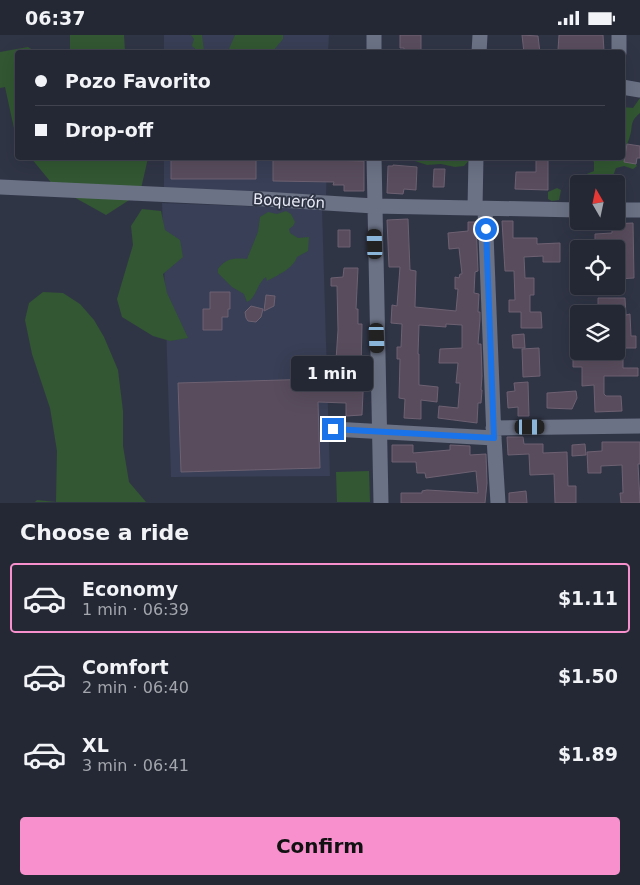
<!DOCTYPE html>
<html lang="en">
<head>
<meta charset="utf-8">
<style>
	body { margin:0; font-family:"DejaVu Sans",sans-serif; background:#303440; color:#f1f3f6; height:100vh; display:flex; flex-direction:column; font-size:19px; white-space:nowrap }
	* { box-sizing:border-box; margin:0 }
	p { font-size:16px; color:#a3a6ac }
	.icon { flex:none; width:28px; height:28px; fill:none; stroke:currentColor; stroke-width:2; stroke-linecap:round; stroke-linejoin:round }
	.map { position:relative; height:468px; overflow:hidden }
	.details { display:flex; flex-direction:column; background:#242834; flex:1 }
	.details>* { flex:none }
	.banner { position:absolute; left:15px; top:15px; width:610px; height:110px; border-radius:5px; box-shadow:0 5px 20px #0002,0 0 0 1px #41444f; display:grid; align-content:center; height:110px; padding:0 20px; background:#242834 }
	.needle { width:32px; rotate:351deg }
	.buttons { position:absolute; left:570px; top:140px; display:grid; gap:10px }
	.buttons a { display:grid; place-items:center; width:55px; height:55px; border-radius:5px; background:#242834; box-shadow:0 5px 20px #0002,0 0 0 1px #41444f; font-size:25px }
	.end { position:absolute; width:22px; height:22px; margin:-11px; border:6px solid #1a73e8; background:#fff; box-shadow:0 0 0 2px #fff }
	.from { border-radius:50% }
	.bubble { position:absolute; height:35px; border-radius:5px; background:#242834; box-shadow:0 5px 20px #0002,0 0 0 1px #41444f; font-size:16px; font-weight:800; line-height:35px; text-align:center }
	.car { position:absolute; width:15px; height:30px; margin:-15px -8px; border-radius:6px; box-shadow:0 0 4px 1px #0007; background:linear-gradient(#222 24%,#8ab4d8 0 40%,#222 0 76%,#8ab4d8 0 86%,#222 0) }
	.banner b { display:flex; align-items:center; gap:18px; height:48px; font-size:19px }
	.banner b+b { border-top:1px solid #41444f }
	.banner i { width:12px; height:12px; background:#f1f3f6 }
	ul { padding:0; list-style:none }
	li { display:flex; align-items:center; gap:15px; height:70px; margin:0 10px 8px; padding:0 10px; border:2px solid transparent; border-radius:5px }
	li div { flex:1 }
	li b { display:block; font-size:19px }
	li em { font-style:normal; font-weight:800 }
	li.current { border-color:#f790cd }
	li>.icon { width:45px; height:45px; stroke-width:1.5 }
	h2 { padding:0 20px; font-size:22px; line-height:60px }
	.button { display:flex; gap:10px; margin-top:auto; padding:10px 20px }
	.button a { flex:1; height:58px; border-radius:5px; background:#f790cd; color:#111; font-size:20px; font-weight:800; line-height:58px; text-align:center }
	.status { display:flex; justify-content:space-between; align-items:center; height:35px; padding:0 25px; background:#242834; direction:ltr }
	.status svg { height:14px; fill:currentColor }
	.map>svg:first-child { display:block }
</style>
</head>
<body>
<div class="status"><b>06:37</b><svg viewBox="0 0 49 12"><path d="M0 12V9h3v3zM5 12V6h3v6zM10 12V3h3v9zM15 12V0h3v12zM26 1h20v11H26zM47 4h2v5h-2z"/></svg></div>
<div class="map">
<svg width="640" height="468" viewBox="0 0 640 468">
	<rect width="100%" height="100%" fill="#303546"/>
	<path fill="#383f56" d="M164 0H329L328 17 164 18Z
		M164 123H327L326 160 164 153Z
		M162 168 322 174 330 441 171 442Z"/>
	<path fill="#325732" d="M70 0H124L125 17H70Z
		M191 0H202L204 16 199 17 192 11 194 4Z
		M235 0H283V4L272 17H229V14Z
		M28 12 36 17 18 18 17 107 5 52 0 53V17Z
		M640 63V78C628 88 634 92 629 104 626 112 623 116 625 125L634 127 637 131 633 134 624 131 616 133 613 141 614 149H605L604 144 600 141 596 142 590 149H585L582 141 594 136V127L591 123 622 122 623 72 633 73Z
		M31 123H148L140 158 106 180 54 151Z
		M406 123H471L464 131 455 132 441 129 427 130Z
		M557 153 561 155 559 165 552 166 548 164V157Z
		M142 174 161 176 165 195 180 205 183 222 163 239 167 258 188 303 170 306 153 301 122 282 117 264 133 210 131 191Z
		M286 176 291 179 295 187 293 191 289 194 290 198 298 203 309 202 308 216 297 222C293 234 276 241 267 246L266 242C257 248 257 262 247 267L244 259 232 252 218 238V234C226 223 235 223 247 224L258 197 260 182 268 177 277 179Z
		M43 257 63 258 80 269 94 285 104 302 118 335 123 376V411L129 447 146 467H35L37 465 56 467 57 416 50 373 32 319 25 285 29 268Z
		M369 436 370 467H337L336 437Z"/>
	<path fill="#594d5d" stroke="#6d6172" d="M400 0H421V18H404V13H400Z
		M522 0 538 1 540 18H524Z
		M559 0H603L604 16 564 18 563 15H558Z
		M627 109 640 111V123H637L636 129 624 127Z
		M171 122H256V144H171Z
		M273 122H329V125L364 126V156H344V150H333L334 147 273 146Z
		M536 122H548V155L515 154 516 137H536Z
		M393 130 417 132 416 155 404 154 403 159 387 158 388 131H393Z
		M434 134H445L444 152H433Z
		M408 184 410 235 416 236 415 272 456 276 458 254H455V242L459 243 460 239H462L459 213 449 214 448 198 468 196V187H476L478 236 475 237 474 258 479 259 478 277H480V284L478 309H481L482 341 481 355H482L481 368H478L477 388 438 383 439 371 458 373 460 348H456L458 328H439L440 314 462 313V290L446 289V292L419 290 418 319H419V350L438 352 437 367 421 365V384L404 383 405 364 399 363 400 324H397V312H401L402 289 391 288 392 270 397 271 400 232H389L387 185Z
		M502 186H513V203H537V209L560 208V227H543V221L524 222 525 243H534V260H530V277H541L542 293H521V277H509V265H515L514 236H505Z
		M633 188 634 243 616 244V214H595V199L612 198V189Z
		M338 195H350V212H338Z
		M344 233H358L356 274H358V289H362L361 335H364L362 380 346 381V368L318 367 320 433 181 437 178 348 317 344V354L339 355 340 325H336L338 295 337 251H331V243L343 242Z
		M210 257H230V274H228V282H222V295H203V274H210Z
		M266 260 275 261 274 271 264 276Z
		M598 263H625L626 280 630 279 631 301H636V313H616V278H598Z
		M251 271 263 274 261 282 256 287 248 286 246 283 245 277Z
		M524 299 525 313H513L512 300Z
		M539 313 540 341 523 342 522 314Z
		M573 316H596V323H623V333H638V341H604V359L606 361H621L622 376 595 377 594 350 582 351V332H573Z
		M528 347 529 381H518V372L508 373 507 357 515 356 514 348Z
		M576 356 577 363 572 374 547 373V358Z
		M507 402H523L524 409H543V418L567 417 568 451H576V468H555L554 439 530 440 529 419 508 420Z
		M602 407H640V429H638L640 468H621L620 458H623L622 430 601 431V438H588L587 417 602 416Z
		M585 409 586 420 572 421V410Z
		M392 410H413V418L450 415V410L470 411V420L486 419 487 448 485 468H401V458H422V456L427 455 478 458 476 436 426 443 425 438H417L416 427H392Z
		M526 456 527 468H509V458Z"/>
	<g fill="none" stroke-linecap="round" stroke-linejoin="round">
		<path stroke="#6b7285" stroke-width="15" d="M374 18V0
			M479 18 480 0
			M619 18V0
			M622 52 640 55
			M374 122 381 468
			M0 152 263 164 374 171 579 175
			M475 173 476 122
			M485 174 494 403 498 468
			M616 175H640
			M493 393 640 391
			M333 394 494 403"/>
	</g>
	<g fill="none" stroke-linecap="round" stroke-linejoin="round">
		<path stroke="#1a73e8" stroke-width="6" d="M333 394 494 403 486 194"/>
	</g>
	<g text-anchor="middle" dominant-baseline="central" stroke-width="4" stroke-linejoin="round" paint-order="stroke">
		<g font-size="15" fill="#e8ebf6" stroke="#303546">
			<text transform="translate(289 166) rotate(3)">Boquerón</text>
		</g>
	</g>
</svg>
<div class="buttons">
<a><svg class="needle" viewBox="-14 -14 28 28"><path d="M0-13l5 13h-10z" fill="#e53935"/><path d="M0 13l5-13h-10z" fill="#a3a6ac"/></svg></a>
<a><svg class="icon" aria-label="locate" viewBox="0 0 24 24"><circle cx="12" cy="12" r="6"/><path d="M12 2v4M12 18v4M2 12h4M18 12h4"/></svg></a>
<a><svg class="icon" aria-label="layers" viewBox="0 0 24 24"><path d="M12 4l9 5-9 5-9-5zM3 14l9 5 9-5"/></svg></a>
</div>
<i class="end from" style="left:486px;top:194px"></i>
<i class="end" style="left:333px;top:394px"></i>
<div class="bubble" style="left:291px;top:321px;width:82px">1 min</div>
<i class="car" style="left:375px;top:209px;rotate:358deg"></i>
<i class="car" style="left:377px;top:303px;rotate:178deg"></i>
<i class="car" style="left:530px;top:392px;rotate:90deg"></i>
<div class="banner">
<b><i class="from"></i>Pozo Favorito</b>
<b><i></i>Drop-off</b>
</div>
</div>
<section class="details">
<h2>Choose a ride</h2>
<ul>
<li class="current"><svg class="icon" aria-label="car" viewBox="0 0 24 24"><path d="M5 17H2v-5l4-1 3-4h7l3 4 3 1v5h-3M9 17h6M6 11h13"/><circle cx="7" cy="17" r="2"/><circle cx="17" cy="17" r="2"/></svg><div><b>Economy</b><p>1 min · 06:39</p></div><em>$1.11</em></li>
<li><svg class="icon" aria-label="car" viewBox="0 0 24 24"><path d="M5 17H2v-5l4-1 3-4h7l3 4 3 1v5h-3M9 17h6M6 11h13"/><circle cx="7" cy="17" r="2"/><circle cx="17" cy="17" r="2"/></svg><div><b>Comfort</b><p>2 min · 06:40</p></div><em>$1.50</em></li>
<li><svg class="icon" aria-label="car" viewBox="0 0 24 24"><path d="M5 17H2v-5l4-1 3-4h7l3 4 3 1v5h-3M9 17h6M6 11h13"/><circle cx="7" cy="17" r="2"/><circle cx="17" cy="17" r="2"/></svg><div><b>XL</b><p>3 min · 06:41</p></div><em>$1.89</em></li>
</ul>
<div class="button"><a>Confirm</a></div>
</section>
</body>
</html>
